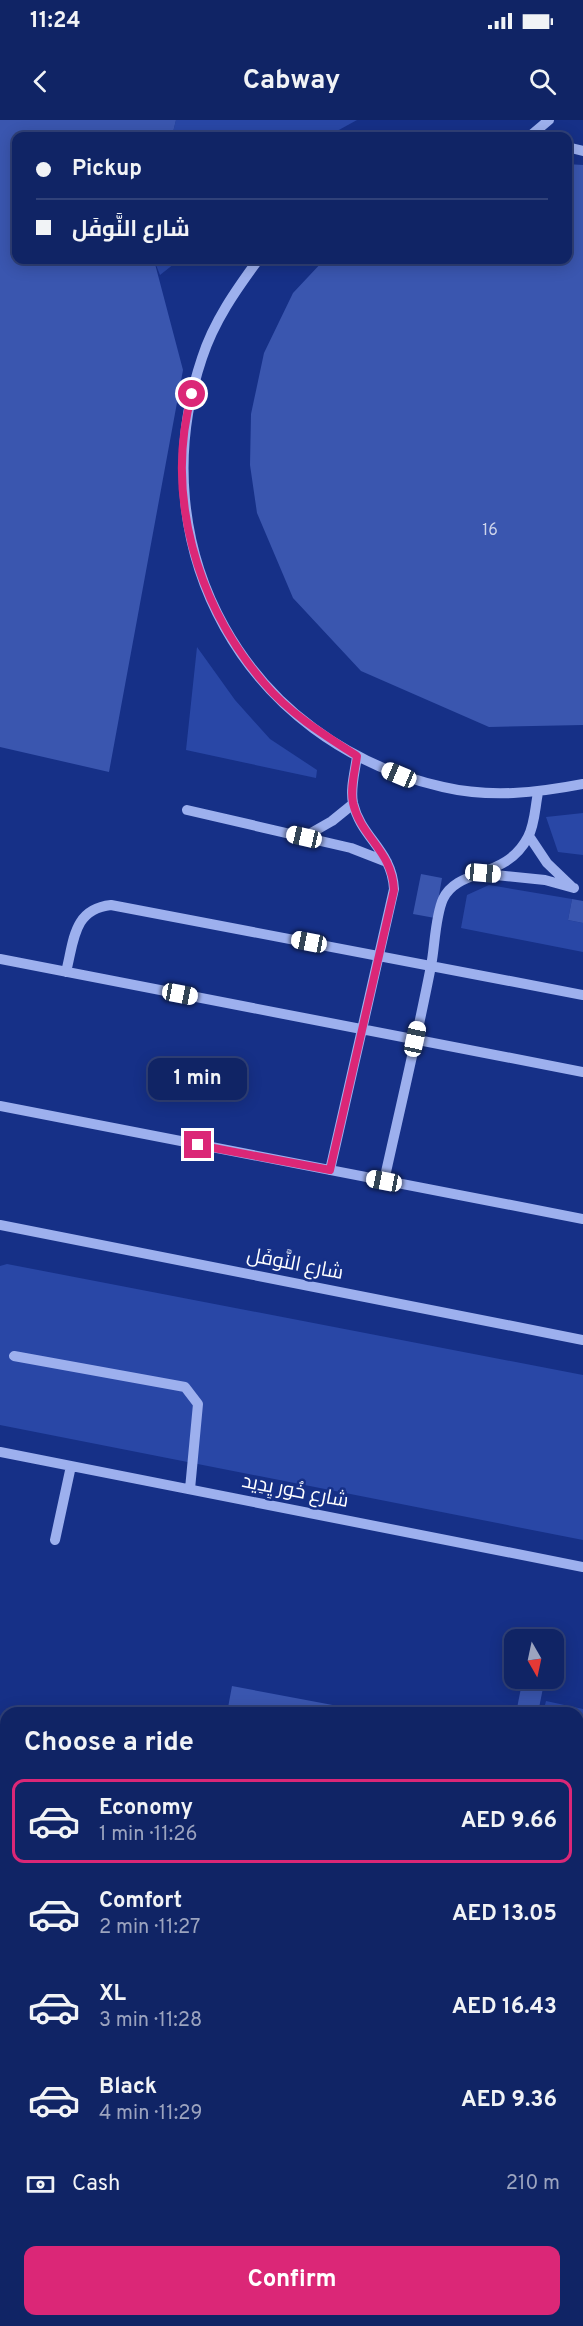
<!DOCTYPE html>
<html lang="en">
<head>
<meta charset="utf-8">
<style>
	body { margin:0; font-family:Overpass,Cairo,sans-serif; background:#192c6b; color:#f1f3f6; height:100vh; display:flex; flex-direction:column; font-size:22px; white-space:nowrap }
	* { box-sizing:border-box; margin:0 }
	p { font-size:20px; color:#9ca4bf }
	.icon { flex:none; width:33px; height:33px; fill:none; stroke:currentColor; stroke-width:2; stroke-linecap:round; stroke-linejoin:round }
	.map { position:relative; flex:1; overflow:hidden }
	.details { position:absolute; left:0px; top:1587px; width:584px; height:620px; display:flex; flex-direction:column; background:#102465; border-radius:18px 18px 0 0; box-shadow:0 3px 15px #0003,0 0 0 2px #304179 }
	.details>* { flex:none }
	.top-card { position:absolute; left:12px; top:12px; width:560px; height:132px; border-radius:12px; box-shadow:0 3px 15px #0003,0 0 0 2px #304179; display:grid; align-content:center; height:132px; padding:0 24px; background:#102465 }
	.needle { width:39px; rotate:171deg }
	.buttons { position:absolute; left:504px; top:1509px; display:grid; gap:12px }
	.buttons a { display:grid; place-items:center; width:60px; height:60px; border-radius:12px; background:#102465; box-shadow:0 3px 15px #0003,0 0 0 2px #304179; font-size:30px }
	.end { position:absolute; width:27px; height:27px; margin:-14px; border:8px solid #db2777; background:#fff; box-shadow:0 0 0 3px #fff }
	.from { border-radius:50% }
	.bubble { position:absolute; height:42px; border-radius:12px; background:#102465; box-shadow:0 3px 15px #0003,0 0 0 2px #304179; font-size:20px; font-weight:700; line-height:42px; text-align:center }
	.car { position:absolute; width:18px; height:36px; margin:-18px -9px; border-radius:8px; box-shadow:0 0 4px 2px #0007; background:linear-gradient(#fff 24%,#345 0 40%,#fff 0 76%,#345 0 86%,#fff 0) }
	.top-card b { display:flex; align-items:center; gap:21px; height:57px; font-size:22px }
	.top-card b+b { border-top:2px solid #304179 }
	.top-card i { width:15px; height:15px; background:#f1f3f6 }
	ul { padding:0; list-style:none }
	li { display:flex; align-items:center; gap:18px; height:84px; margin:0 12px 9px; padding:0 12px; border:3px solid transparent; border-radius:12px }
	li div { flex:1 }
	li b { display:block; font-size:22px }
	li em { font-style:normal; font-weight:700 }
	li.active { border-color:#db2777 }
	li>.icon { width:54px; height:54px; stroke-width:1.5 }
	h2 { padding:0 24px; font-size:27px; line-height:72px }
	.pay { display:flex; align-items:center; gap:15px; height:66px; padding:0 24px; font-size:22px }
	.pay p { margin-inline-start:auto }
	.cta { display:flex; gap:12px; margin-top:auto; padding:12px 24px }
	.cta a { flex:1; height:69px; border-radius:12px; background:#db2777; color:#fff; font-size:24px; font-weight:700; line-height:69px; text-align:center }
	.status { display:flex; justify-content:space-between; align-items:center; height:42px; padding:0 30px; background:#102465; direction:ltr }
	.status svg { height:16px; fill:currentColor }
	header { display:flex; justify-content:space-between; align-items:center; height:78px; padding:0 24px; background:#102465; font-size:27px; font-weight:700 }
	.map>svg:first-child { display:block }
</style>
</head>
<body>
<div class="status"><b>11:24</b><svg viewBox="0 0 49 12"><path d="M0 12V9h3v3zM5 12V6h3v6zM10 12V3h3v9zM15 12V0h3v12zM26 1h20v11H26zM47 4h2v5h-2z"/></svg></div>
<header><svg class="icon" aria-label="back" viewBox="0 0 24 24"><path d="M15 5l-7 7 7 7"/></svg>Cabway<svg class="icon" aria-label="search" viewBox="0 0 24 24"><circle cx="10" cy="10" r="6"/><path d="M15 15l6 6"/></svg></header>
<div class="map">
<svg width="583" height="2206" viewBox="0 0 583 2206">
	<rect width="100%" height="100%" fill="#163087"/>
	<path fill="#2947a6" d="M176 0H357L328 16H172Z
		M154 140H179L160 155Z
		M197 527 235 580 270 619 317 650 316 658 186 630Z
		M583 693V735L558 732 546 697Z
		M489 765 572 779 568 800 583 803V832L461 808 467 775Z
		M7 1144 583 1255V1420L0 1305V1146Z
		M546 1581 583 1589V1647L578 1646V1593H543Z
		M0 2086 6 2087V2118L0 2149Z
		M6 2160V2200L88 2201 90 2206H0V2188Z
		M307 2201H445L444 2206H317Z"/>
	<path fill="#3a56af" d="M0 0H176L172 16H16V140H154L183 250 109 652 0 627Z
		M567 44 583 45V605L489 607 361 551 293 478 257 393 250 345 251 294 264 233 293 173 324 140H567Z
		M421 754 442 758 435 798 413 794Z
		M572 779 583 781V803L568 800Z
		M523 1558H545L538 1593H516Z
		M232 1566 370 1592V1593H227Z
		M578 1689 583 1690 578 1720Z
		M582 1881 583 2030 579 2051 578 1902Z
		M107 2200H307L317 2206H108Z
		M459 2200H483L482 2206H458Z"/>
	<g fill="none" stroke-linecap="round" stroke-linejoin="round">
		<path stroke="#9db0ee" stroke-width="10" d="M530 16 549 0
			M567 27 583 31
			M258 140C236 170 214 201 202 238 138 428 246 623 443 667 490 678 537 673 583 664
			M187 690 351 728 387 742
			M529 716 547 743 571 766
			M304 717 332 701 353 684
			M486 754 545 760 574 768
			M0 839 583 952
			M66 852C74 821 73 789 111 785L583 875
			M0 986 583 1099
			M330 1050 394 769C392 730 361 718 353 683 350 668 355 652 357 636
			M384 1061C400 989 417 918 431 846 435 826 435 797 443 779 458 747 506 760 528 717 535 704 535 687 538 673
			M0 1105 583 1220
			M14 1236 185 1267 198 1284 190 1369
			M0 1332 583 1447
			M55 1420 71 1346
			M578 1782 583 1755
			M578 2134 583 2135
			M492 2206 494 2200"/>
	</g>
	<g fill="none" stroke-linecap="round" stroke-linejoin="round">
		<path stroke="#db2777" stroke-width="8" d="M192 274C164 374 197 485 264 563 290 594 324 615 357 636 355 652 350 668 353 683 361 718 392 730 394 770L330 1050 198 1025"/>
	</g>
	<g text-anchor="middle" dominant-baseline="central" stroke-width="5" stroke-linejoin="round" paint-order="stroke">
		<g font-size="16" fill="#ced5eb">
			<text x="490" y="411">16</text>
		</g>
		<g font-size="20" fill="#fff" stroke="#163087">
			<text transform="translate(295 1145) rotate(11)">شارع النَّوفَل</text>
			<text transform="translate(295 1372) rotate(11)">شارع خُور يِدِيد</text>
		</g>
	</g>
</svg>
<div class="buttons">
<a><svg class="needle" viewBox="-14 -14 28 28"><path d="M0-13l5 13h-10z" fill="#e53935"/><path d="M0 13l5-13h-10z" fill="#9ca4bf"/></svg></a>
</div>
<i class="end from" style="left:192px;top:274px"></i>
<i class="end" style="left:198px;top:1025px"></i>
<div class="bubble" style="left:148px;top:938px;width:99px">1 min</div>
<i class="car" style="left:399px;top:655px;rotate:293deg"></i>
<i class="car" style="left:304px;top:717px;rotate:283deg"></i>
<i class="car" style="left:483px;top:753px;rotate:95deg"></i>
<i class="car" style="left:309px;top:822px;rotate:281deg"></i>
<i class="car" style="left:180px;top:874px;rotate:101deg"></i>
<i class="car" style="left:415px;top:919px;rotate:12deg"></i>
<i class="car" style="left:384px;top:1061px;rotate:281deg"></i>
<div class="top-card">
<b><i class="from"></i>Pickup</b>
<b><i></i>شارع النَّوفَل</b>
</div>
<section class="details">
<h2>Choose a ride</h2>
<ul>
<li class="active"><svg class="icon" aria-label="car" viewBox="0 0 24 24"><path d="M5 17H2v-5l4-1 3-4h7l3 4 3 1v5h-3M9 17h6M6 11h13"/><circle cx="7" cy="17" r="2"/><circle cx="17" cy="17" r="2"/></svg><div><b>Economy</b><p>1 min · 11:26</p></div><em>AED 9.66</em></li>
<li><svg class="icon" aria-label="car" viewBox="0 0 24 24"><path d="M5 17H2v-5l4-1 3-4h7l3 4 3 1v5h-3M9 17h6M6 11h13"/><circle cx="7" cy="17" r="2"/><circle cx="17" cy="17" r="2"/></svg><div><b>Comfort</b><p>2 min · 11:27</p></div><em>AED 13.05</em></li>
<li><svg class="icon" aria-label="car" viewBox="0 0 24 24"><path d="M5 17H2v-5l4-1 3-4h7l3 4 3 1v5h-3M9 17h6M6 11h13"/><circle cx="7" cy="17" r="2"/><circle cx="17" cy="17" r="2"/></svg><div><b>XL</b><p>3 min · 11:28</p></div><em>AED 16.43</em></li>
<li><svg class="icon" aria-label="car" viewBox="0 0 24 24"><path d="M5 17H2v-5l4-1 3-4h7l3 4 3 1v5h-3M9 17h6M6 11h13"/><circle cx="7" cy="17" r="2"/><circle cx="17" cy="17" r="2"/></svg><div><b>Black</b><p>4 min · 11:29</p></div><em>AED 9.36</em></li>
</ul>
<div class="pay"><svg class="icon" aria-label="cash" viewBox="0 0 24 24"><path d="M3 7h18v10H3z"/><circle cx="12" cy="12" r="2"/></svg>Cash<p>210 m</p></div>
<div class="cta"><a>Confirm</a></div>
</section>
</div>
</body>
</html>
